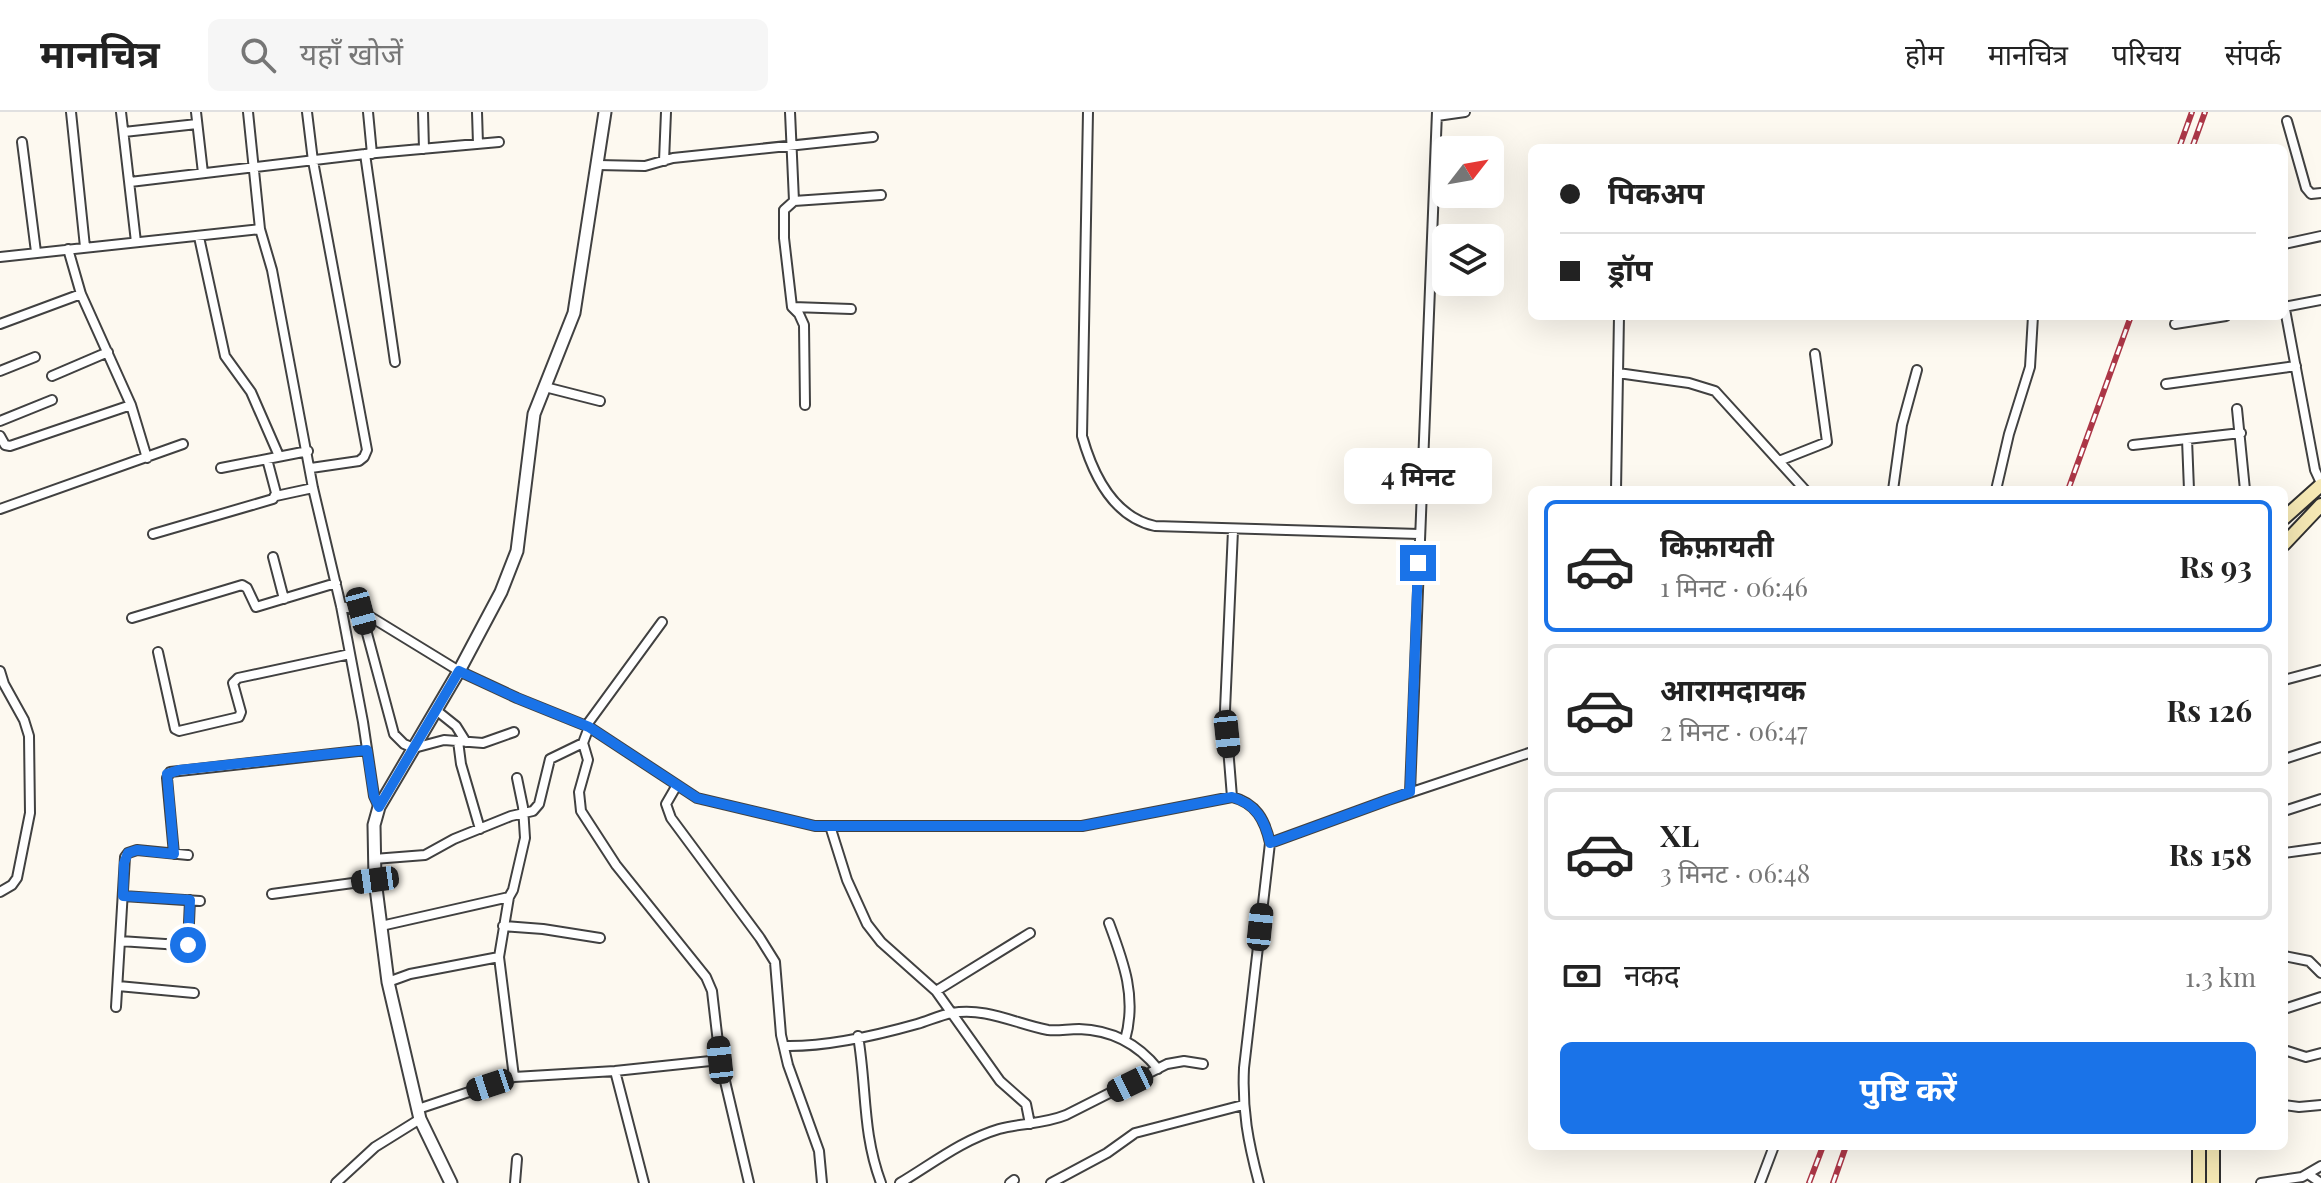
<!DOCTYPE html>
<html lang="hi">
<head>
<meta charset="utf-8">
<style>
	body { margin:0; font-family:"Playfair Display","Noto Sans Devanagari",serif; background:#f6f6f6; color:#222; height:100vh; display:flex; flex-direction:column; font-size:30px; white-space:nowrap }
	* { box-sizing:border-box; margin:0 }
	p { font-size:26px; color:#767676 }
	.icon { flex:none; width:44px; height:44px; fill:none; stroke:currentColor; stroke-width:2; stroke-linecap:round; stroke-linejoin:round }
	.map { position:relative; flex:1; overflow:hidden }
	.sheet { position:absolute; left:1528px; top:374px; width:760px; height:664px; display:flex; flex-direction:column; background:#fff; border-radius:12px; box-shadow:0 8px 32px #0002 }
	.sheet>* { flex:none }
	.banner { position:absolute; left:1528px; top:32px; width:760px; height:176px; border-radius:12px; box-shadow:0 8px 32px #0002; display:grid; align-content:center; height:176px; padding:0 32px; background:#fff }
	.needle { width:52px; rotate:59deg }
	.tools { position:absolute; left:1432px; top:24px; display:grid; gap:16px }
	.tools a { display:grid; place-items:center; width:72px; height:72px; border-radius:12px; background:#fff; box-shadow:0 8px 32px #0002; font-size:40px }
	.end { position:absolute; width:36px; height:36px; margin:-18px; border:10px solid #1a73e8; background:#fff; box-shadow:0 0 0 4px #fff }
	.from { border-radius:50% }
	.bubble { position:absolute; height:56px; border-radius:12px; background:#fff; box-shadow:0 8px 32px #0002; font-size:26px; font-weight:700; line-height:56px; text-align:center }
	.car { position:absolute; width:24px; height:48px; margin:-24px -12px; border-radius:10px; box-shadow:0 0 6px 2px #0007; background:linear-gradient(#222 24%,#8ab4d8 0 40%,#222 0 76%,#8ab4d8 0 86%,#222 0) }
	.banner b { display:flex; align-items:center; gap:28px; height:76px; font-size:30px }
	.banner b+b { border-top:2px solid #e0e0e0 }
	.banner i { width:20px; height:20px; background:#222 }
	ul { padding:14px 0 0; list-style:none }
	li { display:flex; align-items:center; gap:24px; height:132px; margin:0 16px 12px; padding:0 16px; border:4px solid #e0e0e0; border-radius:12px }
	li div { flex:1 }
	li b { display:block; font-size:30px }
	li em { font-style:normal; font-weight:700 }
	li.on { border-color:#1a73e8 }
	li>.icon { width:72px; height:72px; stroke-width:1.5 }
	.pay { display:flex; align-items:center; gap:20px; height:88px; padding:0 32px; font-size:30px }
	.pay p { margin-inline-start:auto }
	.cta { display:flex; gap:16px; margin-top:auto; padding:16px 32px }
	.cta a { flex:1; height:92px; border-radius:12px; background:#1a73e8; color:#fff; font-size:32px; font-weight:700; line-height:92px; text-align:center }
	header { display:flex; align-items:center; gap:48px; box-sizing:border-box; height:112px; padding:0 40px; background:#fff; border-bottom:2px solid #e0e0e0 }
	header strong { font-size:38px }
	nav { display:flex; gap:44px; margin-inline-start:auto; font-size:28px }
	.search { width:560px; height:72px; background:#f6f6f6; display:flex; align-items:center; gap:20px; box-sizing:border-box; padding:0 28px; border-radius:12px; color:#767676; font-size:30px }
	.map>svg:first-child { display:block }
</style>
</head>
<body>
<header>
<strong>मानचित्र</strong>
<div class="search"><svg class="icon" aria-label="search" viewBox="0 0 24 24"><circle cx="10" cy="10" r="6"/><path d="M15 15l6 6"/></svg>यहाँ खोजें</div>
<nav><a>होम</a><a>मानचित्र</a><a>परिचय</a><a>संपर्क</a></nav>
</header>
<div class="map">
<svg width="2321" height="1071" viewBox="0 0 2321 1071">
	<rect width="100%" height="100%" fill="#fdf9f0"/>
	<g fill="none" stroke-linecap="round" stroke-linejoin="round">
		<g stroke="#414141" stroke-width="12">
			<path id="minor" d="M71 0 85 135
				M121 0 136 130
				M196 0 203 61
				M248 0 260 117 272 158 313 376 341 494 363 610 374 684 379 695
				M307 0 313 49 367 338 364 345 359 349 311 356
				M368 0 372 42
				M423 0 424 37
				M477 0 478 32
				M790 0 794 89 784 98V126L792 195 799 202 804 213 805 293
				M1088 0 1082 324C1093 363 1113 405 1155 414L1419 422
				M1437 4 1465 0
				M2287 9 2306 76 2311 82 2321 81
				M124 20 197 12
				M22 30 36 140
				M365 42 395 250
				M664 49 666 0
				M598 53 645 54 673 46 873 25
				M130 70 365 42 499 30
				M794 89 881 83
				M199 125 225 244 251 280 279 344
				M2284 132 2321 124
				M68 137 81 182 131 293 147 346
				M0 145 260 117
				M2284 192 2315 358 2321 371
				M793 195 851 197
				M2284 195 2321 188
				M0 212 81 182
				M2175 212 2226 204
				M0 259 35 245
				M1618 261 1689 271 1715 279 1805 378
				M52 264 108 240
				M2166 272 2296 254
				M545 275 600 289
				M2237 297 2245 378
				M0 309 52 288
				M0 324 5 333 10 334 131 293
				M2187 327 2189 378
				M2133 333 2241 321
				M1779 349 1827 330 1815 242
				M221 356 308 339
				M1616 378 1619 204
				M1893 378 1902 313 1917 258
				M1996 378 2009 322 2030 255 2033 204
				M276 384 313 376
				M0 397 183 332
				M153 422 273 387 276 381 267 347
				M273 445 284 487
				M341 494 361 499 459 559 517 586 589 615 697 686 815 714H1082L1232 685C1256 691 1265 708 1270 731L1244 956C1242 998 1248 1030 1259 1071
				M361 499 394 622 404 632 414 636 444 628 483 631 514 620
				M132 506 242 473 247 476 256 495 336 471
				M158 540 175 617 179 619 239 605 241 600 233 571 238 566 350 542
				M0 559 4 572 24 608 29 624 30 701 17 766 12 773 0 780
				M2284 568 2321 558
				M436 598 456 614 466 630
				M586 614 662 510
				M589 615 583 631 588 648 579 680 581 699 616 753 706 865 712 879 720 948 749 1071
				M458 629 461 652 480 717
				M2284 647 2321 635
				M677 673 666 692 671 706 760 826 775 850 781 923 788 953 819 1039 822 1071
				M1410 680 1437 0
				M1232 685 1225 598 1233 418
				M2284 699 2321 687
				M830 714 847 768 867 812 881 830 936 879 1000 969 1026 992 1030 1012
				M1270 731 1388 688 1532 640
				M2284 741 2321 736
				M174 742 167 666 170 660 367 638
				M374 747 425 743 454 727 511 704 533 699 539 692 550 647 583 631
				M272 782 375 768
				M123 784 200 789
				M1109 811C1124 851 1137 886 1125 928
				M381 814 509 785
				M503 814 543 817 600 826
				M120 829 195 834
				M188 833 190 788
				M2284 844 2309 849 2321 861
				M388 870 410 862 499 845
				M118 874 194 881
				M936 879 1030 821
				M116 895 125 745 128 741 137 738 188 743
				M2284 897 2321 885
				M858 924C867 977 862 1020 881 1071
				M784 934C824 935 878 923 917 912 928 909 940 903 952 901 986 895 1016 912 1048 918 1058 919 1068 917 1079 917 1112 918 1138 932 1158 957
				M2284 938 2306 945 2321 941
				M615 959 644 1071
				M514 965 499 845 509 785 513 778 525 726 523 695 517 666
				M2284 993 2299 995 2321 993
				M418 997 514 965 615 959 720 948
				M2308 1062 2321 1071
				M336 1071 375 1035 420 1007
				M515 1071 517 1047
				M900 1071C932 1052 962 1028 999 1017 1021 1011 1044 1012 1066 1003L1167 952 1184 949 1203 952
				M1010 1071 1014 1068
				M1051 1071 1107 1041 1135 1021 1243 993
				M1760 1071 1774 1034
				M2261 1071 2302 1065 2321 1054"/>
		</g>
		<g stroke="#414141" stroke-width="15">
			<path id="tertiary" d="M451 1071 420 1007 388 870 375 768 374 713 379 695 459 559 501 480 517 439 534 302 574 201 605 0"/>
		</g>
		<g stroke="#303030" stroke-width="16">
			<path id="secondary" d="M2284 406 2321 373
				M2284 432 2321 393
				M2199 1034V1071
				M2213 1071V1034"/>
		</g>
		<use href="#minor" stroke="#fff" stroke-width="8"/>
		<use href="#tertiary" stroke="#fff" stroke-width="11"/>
		<use href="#secondary" stroke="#f5e8b4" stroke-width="12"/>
		<g stroke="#ac3747" stroke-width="6">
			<path id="rail" d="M2179 36 2192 0
				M2192 36 2205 0
				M2068 378 2131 204
				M1809 1071 1823 1034
				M1833 1071 1846 1034"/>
		</g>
		<use href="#rail" stroke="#fff" stroke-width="3" stroke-dasharray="9" stroke-linecap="butt"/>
	</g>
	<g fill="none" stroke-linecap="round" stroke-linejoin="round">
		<path stroke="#1a73e8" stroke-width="10" d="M188 833 190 788 123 784 124 751 128 741 137 738 174 742 167 662 179 658 367 638 374 684 379 695 459 559 517 586 589 615 697 686 815 714H1082L1232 685C1256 692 1265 708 1270 731L1410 680 1418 451"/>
	</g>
</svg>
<div class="tools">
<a><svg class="needle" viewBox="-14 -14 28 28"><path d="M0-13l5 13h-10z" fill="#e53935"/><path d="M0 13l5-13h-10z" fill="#767676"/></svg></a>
<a><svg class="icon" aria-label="layers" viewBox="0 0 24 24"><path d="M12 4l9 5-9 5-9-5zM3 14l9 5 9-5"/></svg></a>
</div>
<i class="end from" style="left:188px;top:833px"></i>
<i class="end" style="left:1418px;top:451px"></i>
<div class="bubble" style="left:1344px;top:336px;width:148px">4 मिनट</div>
<i class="car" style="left:361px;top:499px;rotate:165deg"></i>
<i class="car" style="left:1227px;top:622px;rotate:174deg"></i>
<i class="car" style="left:375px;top:768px;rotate:262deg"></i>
<i class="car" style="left:1260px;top:815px;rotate:6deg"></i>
<i class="car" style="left:720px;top:948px;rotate:354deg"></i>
<i class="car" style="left:1130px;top:972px;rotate:244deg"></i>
<i class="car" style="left:490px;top:973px;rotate:252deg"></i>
<div class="banner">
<b><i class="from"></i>पिकअप</b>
<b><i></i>ड्रॉप</b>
</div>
<section class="sheet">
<ul>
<li class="on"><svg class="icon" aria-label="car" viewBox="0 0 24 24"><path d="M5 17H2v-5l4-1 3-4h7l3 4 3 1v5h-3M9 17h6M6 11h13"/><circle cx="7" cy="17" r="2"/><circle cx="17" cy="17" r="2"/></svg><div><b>किफ़ायती</b><p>1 मिनट · 06:46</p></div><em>Rs 93</em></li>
<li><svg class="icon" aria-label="car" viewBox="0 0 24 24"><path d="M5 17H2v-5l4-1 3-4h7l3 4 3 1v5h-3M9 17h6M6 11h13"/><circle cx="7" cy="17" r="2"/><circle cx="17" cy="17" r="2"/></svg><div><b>आरामदायक</b><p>2 मिनट · 06:47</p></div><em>Rs 126</em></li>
<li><svg class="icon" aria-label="car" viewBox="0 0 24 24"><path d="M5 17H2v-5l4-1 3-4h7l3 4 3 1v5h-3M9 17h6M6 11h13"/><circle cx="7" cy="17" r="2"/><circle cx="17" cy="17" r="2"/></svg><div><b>XL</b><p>3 मिनट · 06:48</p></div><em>Rs 158</em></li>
</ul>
<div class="pay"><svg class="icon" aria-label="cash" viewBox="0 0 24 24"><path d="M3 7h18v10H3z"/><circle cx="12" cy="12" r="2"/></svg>नकद<p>1.3 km</p></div>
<div class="cta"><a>पुष्टि करें</a></div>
</section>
</div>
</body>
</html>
